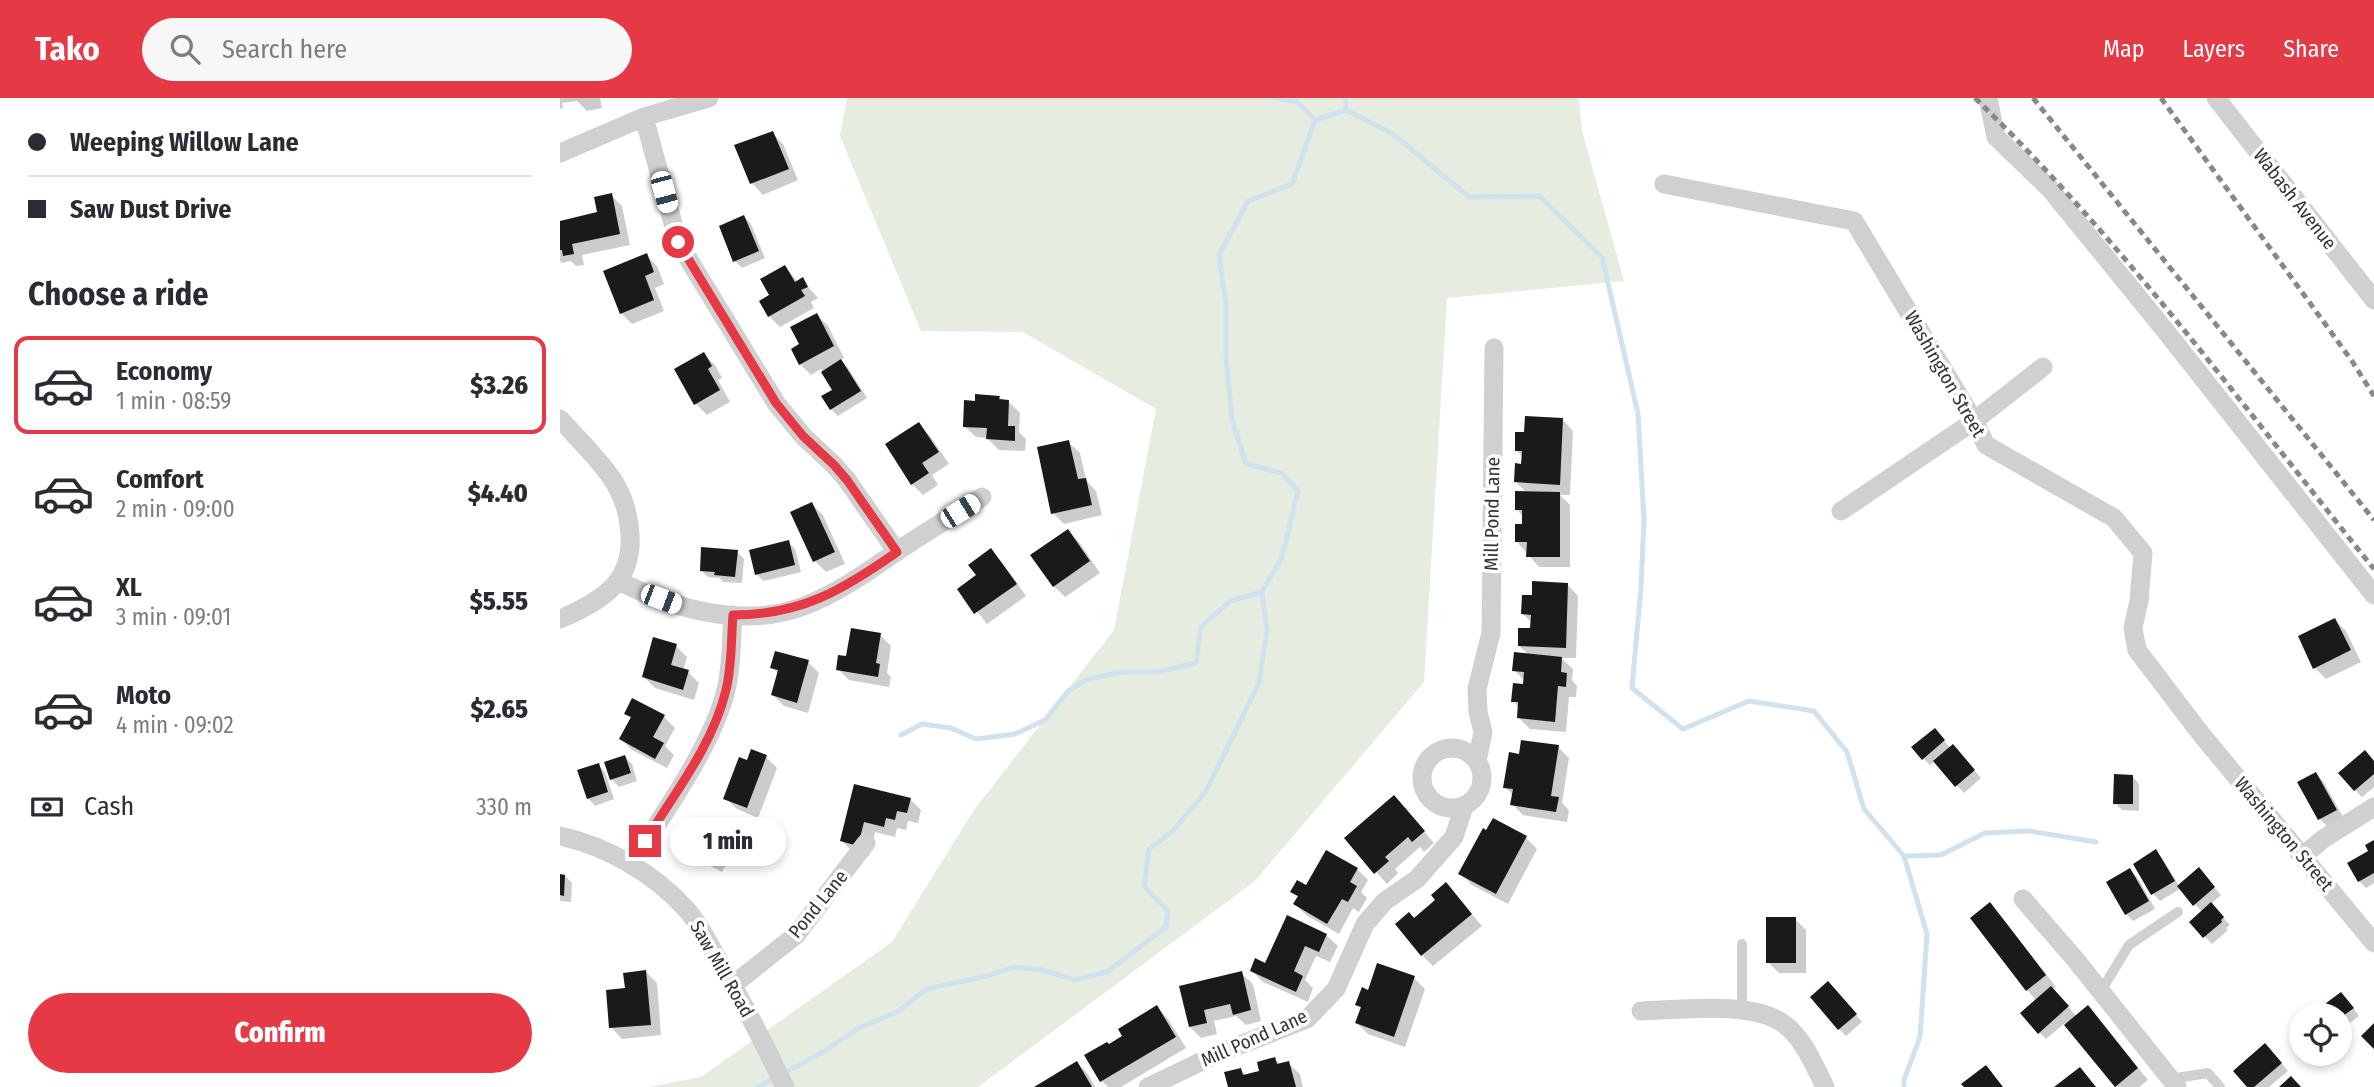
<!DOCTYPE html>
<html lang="en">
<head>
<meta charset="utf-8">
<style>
	body { margin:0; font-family:"Fira Sans Condensed",sans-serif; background:#f7f7f7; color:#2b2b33; height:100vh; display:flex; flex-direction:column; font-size:26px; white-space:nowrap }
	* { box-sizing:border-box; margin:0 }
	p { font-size:23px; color:#7c7c81 }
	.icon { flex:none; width:38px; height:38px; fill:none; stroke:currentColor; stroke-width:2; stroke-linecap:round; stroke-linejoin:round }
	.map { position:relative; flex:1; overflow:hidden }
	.panel { display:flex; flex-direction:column; background:#fff; width:560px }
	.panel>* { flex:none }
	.top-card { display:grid; align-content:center; height:154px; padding:0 28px; background:#fff }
	.controls { position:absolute; left:1729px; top:905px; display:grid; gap:14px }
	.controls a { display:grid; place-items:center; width:63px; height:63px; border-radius:50%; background:#fff; box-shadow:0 4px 10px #0003; font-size:35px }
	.end { position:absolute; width:32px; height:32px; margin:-16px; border:9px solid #e63946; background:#fff; box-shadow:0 0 0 4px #fff }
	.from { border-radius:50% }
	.bubble { position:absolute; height:49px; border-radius:24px; background:#fff; box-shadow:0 4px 10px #0003; font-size:23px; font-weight:800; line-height:49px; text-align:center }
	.car { position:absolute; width:21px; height:42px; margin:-21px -10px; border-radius:9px; box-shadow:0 0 5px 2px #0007; background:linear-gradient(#fff 24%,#345 0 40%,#fff 0 76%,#345 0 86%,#fff 0) }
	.top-card b { display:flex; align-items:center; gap:24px; height:66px; font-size:26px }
	.top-card b+b { border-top:2px solid #e1e1e2 }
	.top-card i { width:18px; height:18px; background:#2b2b33 }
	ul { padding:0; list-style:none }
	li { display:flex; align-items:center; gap:21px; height:98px; margin:0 14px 10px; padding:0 14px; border:4px solid transparent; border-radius:14px }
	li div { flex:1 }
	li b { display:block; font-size:26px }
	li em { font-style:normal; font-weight:800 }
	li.selected { border-color:#e63946 }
	li>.icon { width:63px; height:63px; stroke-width:1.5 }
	h2 { padding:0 28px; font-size:32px; line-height:84px }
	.pay { display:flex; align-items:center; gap:18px; height:77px; padding:0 28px; font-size:26px }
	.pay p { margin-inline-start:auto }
	.primary-button { display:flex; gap:14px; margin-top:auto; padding:14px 28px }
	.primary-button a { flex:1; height:80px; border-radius:42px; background:#e63946; color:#fff; font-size:28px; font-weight:800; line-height:80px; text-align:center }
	header { display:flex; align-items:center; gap:42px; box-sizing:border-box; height:98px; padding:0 35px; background:#e63946; color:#fff }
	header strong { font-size:33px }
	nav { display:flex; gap:38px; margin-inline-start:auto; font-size:24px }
	.search { width:490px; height:63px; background:#f7f7f7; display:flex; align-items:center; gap:18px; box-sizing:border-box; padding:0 24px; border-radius:38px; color:#7c7c81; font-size:26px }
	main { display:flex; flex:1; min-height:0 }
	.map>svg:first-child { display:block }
</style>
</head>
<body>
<header>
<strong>Tako</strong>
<div class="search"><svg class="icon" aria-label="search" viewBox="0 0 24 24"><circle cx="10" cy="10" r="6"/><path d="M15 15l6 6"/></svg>Search here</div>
<nav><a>Map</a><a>Layers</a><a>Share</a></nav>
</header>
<main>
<section class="panel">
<div class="top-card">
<b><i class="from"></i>Weeping Willow Lane</b>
<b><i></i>Saw Dust Drive</b>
</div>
<h2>Choose a ride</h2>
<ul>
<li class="selected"><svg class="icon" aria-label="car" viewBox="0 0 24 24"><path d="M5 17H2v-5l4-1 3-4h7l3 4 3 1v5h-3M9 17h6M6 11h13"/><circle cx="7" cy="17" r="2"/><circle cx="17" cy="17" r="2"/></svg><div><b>Economy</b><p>1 min · 08:59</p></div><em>$3.26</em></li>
<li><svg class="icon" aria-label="car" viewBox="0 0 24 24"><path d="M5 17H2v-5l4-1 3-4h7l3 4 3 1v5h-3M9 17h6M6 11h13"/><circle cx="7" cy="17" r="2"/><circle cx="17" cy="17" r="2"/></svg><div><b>Comfort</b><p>2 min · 09:00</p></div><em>$4.40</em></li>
<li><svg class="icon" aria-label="car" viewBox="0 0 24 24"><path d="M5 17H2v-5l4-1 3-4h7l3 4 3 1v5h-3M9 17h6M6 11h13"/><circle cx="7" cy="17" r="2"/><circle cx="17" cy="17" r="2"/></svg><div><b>XL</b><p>3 min · 09:01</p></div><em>$5.55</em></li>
<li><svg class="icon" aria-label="car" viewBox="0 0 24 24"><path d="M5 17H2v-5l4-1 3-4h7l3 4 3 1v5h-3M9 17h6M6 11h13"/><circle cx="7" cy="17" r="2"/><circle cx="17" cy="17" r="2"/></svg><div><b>Moto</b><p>4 min · 09:02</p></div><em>$2.65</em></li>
</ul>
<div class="pay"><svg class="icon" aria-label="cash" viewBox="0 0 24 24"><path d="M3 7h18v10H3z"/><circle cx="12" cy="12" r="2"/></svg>Cash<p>330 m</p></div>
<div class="primary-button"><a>Confirm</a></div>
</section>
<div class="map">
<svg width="1814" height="989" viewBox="0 0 1814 989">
	<rect width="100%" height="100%" fill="#fff"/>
	<path fill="#e6ecdf" d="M287 0H1019L1022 33 1064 183 887 200 864 584 695 783 418 989H89L141 979 332 844 414 712 554 532 596 311 463 234 361 233 280 38Z"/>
	<path fill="#0003" d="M0 0H40L42 10 27 13 17 3 2 5 3 10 0 11Z
		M212 35 223 46 238 82 203 97 192 85 176 48Z
		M51 97 62 108 70 147 22 157 24 167 16 168 11 163 2 165 0 163V122L1 124 39 115Z
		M184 119 191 126 205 160 182 170 175 163Z
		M86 157 97 168 104 186 95 190 104 213 72 226 61 215Z
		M225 169 238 184 242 182 258 200 251 204 254 210 220 229 209 218 211 198Z
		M257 217 268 228 284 260 280 262 288 270 307 300 278 318 271 311 274 292 261 271 251 277 240 266 241 247Z
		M144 256 155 267 162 280 158 282 170 304 147 317 136 306Z
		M439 299 443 303 449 304 460 315 459 334 466 341 465 353 439 352 427 340 416 339 404 328 417 304Z
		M1002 321 1013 333 1010 397H1000L1010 407V469H979L957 444 964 427V419L956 411 967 395 956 384 963 368V359L956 352 966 336Z
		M359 327 370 338 389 366 372 377 378 387 363 397 352 386Z
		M508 344 520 355 526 382 536 393 542 417 504 426 493 415Z
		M252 406 263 417 285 466 266 474 255 463 233 414Z
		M508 433 519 444 540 475 505 499 494 488Z
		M228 444 235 451 241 474 204 483 196 476Z
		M431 453 442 464 466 498 427 526 399 491 418 478Z
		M177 454 184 461 182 485 163 484 160 480 148 479 141 472Z
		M1007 486 1018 498 1016 560H1001L1013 571 1012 582 1017 588 1016 599H1009L1006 634 970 631 959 620 960 610 953 603 964 588 965 583 954 572 969 557 959 548 972 532V525L963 516 973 499Z
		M1775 522 1786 533 1801 564 1766 581 1755 570Z
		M320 537 331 548 327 575 331 579 329 589 289 582 278 571 288 560Z
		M116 548 127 559 123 573 128 574 139 585 134 602 95 590 84 579Z
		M248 564 259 575 248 615 224 608 213 597 219 576 212 570Z
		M66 616 104 619 115 630 105 648 114 657 107 670 72 652 61 641 72 621Z
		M1381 639 1390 650 1399 655 1421 680 1404 695 1375 663 1370 667 1363 660Z
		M998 649 1009 660 1002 705 1009 712 1007 724 963 717 952 706 953 697 945 689 960 658Z
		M65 659 72 666 77 683 59 689 52 681 47 665Z
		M206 659 217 670 198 720 177 711 165 700 188 664Z
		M1814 664V689L1802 699 1795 692Z
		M38 667 45 674 54 701 35 708 28 700Z
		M1756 676 1763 683 1783 719 1767 728 1760 721Z
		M1572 678 1579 686V713L1562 712 1555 705Z
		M295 688 350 701 361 712 358 725 348 723 346 732 337 730 335 739 315 734 309 758 293 754 282 743Z
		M844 710 874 745 864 754 860 749 835 771 838 775 827 786 786 740Z
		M934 722 966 740 977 751 948 806 912 787 901 776Z
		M172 735 179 742 162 774 135 760 128 753 145 742Z
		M1814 744V785L1806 790 1799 783Z
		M1596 754 1603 761 1619 788 1645 779 1661 797 1651 806 1670 827 1666 830 1668 832 1652 846 1631 824 1642 814 1621 790 1600 803 1593 796 1575 766Z
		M797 771 808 782 801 794 807 800 799 814 793 810 779 836 746 817 735 806 739 800 732 794Z
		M1570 772 1577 779 1595 811 1573 823 1566 816Z
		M0 778H5L12 785 11 804 0 803Z
		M886 786 922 828 873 868 862 857 855 822 878 803Z
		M1430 807 1441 818 1496 889 1493 892 1517 919 1528 910 1588 982 1579 989H1555L1505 925 1486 941 1479 934 1477 903 1467 892Z
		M1235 821 1246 832V875H1219L1208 864Z
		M766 837 778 848 770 864 756 858 745 882 753 890 748 904 703 884 692 873Z
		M86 874 97 885 101 937 62 941 51 929 67 891Z
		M681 875 693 886 701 923 686 927 676 918 654 923 657 936 641 940 630 929 621 890Z
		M854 880 865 891 845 949 808 936 797 925 802 911 797 907 809 894Z
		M1275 892 1302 924 1286 938 1279 931Z
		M1788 903 1799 918 1780 933V917H1759Z
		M597 910 608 921 626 950 561 989H548L542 983 549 948 565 939Z
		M1712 954 1728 973 1709 989H1689Z
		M715 961 721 967 728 965 740 976 743 989H670L681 972 687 978 701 974Z
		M517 965 528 976 535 989H478Z"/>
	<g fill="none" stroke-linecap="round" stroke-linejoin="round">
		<path stroke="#cfe2ee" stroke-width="5" d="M714 0 736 3 755 22
			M786 12 833 36 909 99 979 98 1042 159 1078 316 1084 422 1081 489 1072 590 1123 631 1189 603 1254 613 1287 654 1304 711 1344 758 1381 757 1425 735 1469 733 1536 744
			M341 637 362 626 391 630 416 641 455 636 485 622 508 593 528 581 561 574H596L636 565 641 529 670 503 702 494
			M1344 758 1367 836 1360 939 1344 982V989
			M198 989 263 954 299 930 339 913 366 891 427 878 453 869 483 872 515 882 547 874 606 829 608 813 584 788 589 751 613 733 646 693 699 585 707 532 702 494 722 459 738 393 722 375 686 366 672 322 666 260V207L659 157 688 103 732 86 755 22 786 12V0"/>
	</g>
	<path fill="#1a1a1a" d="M213 33 229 71 190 86 174 47Z
		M52 95 60 136 12 146 14 156 3 158 2 152H0V123L37 114 34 99Z
		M184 117 199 153 173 164 159 128Z
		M87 155 94 174 85 178 94 202 60 216 43 173Z
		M225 167 235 184 243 179 248 189 241 192 245 198 208 219 199 203 209 197 200 181Z
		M257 215 274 248 239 267 231 251 239 246 230 229Z
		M144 254 152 268 148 271 160 292 134 307 114 271Z
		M281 261 301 293 270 312 261 298 272 292 261 274Z
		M415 296 440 298 439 301 449 302 448 328H455V343L426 341 427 330 403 329 404 302 415 303Z
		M965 318 1003 320 1000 387 954 384 955 365 961 366 962 353H955V334H964Z
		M359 324 379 354 362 365 369 375 351 387 325 346Z
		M509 342 518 381 526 380 532 407 491 416 477 349Z
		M955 393 1000 394V459H966L967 444H955V426H962V412H955Z
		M252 404 275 454 253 464 230 414Z
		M508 431 530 463 493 489 470 457Z
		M229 442 235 467 195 477 189 452Z
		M141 449 178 452 175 479 154 477 155 474 140 473Z
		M431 450 457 486 414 516 397 491 416 477 408 467Z
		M972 483 1008 485 1006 550 958 548V530H970L971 517 961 516 962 497H972Z
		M1775 520 1791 552 1753 571 1738 538Z
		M291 530 321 535 316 565 320 566 318 579 276 572 278 557 286 558Z
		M93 539 117 546 111 567 129 572 123 592 82 579Z
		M215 553 249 562 237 605 211 597 218 572 210 570Z
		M954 554 1002 559 1001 574 1007 575 1006 589 998 588 995 624 957 620 958 604H951L953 585 963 586 964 574 952 573Z
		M72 600 105 617 93 639 104 645 95 661 59 641 71 619 64 616Z
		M1375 630 1385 642 1362 662 1351 649Z
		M961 642 999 647 991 698 999 699 996 714 950 707 953 691 943 690 949 654 959 656Z
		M1393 646 1415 672 1395 689 1373 663Z
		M191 651 207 657 187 710 163 701 179 659 187 662Z
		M1805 652 1814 663V676L1794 693 1778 675Z
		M65 657 71 675 50 682 44 664Z
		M39 665 48 694 27 701 17 672Z
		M1756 674 1777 712 1758 722 1737 684Z
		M1554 676 1573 677V706H1553Z
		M294 686 351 700 347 715 337 713 335 722 326 720 324 729 304 724 298 748 280 743Z
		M834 697 865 733 852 744 848 739 825 759 829 763 814 776 784 740Z
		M933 720 967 738 936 796 898 776 923 730 926 732Z
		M153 723 173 733 155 768 126 753 136 735 144 739Z
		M1814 742V775L1798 784 1787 765 1808 753 1805 747Z
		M1596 751 1615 783 1591 797 1573 766Z
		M766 752 798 770 790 784 797 788 788 804 782 801 767 826 733 806 738 798 730 794 737 782 746 787Z
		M1639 769 1655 789 1633 808 1617 788Z
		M1570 770 1589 803 1565 817 1546 784Z
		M0 776 5 777 4 798 0 797Z
		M886 784 912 816 861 858 835 826 849 814 854 820 875 802 871 797Z
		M1430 804 1486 877 1466 893 1410 820Z
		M1651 804 1664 819 1661 822 1662 824 1643 840 1629 824Z
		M727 817 767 836 759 854 745 848 734 873 743 878 736 894 690 873 695 860 705 865Z
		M1206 819H1236V865H1206Z
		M817 865 855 878 834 939 795 925 801 909 795 907 802 889 808 892Z
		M86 872 91 927 49 930 46 892 65 890 63 875Z
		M682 873 691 912 673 917 670 906 644 912 647 925 629 929 619 888Z
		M1268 883 1297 916 1278 932 1250 899Z
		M1491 888 1509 908 1478 936 1460 915Z
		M1781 894 1794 910 1780 920V917H1757L1754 914Z
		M597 907 616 939 540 984 524 957 547 944 549 946 562 938 558 931Z
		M1528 907 1578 970 1555 989 1504 927Z
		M1814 925V951L1801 938Z
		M1705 945 1722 965 1694 989H1687L1673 973Z
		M715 959 717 966 729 963 736 989H668L664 974 681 970 683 977 699 973 697 964Z
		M517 963 532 989H474Z
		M1426 967 1443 989H1404L1401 986Z
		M1520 969 1536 989H1494Z
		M1731 978 1741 989H1719Z"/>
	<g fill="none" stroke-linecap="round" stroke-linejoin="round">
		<path stroke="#d0d0d0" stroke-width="10" d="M1541 893 1569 847 1618 814
			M1182 913V846
			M1610 981 1648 975 1660 989"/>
		<path stroke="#d0d0d0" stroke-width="19" d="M1428 0 1436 39 1490 91 1604 231 1814 497
			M1656 0 1814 202
			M84 19 118 144 216 305 243 338 274 367 287 382 337 454
			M0 55 84 19 149 0
			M1104 86 1294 123 1414 323 1426 347 1554 420 1583 455 1579 503 1573 530 1577 552 1641 636 1814 845
			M0 321C18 341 38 360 53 382 62 396 67 411 69 427 77 481 45 502 0 521
			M1281 413 1414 323 1483 269
			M59 483C113 511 184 531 244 508 278 495 307 474 336 454 364 435 393 418 422 399
			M862 680a30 30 0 1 1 60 0a30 30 0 1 1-60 0Z
			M917 663 923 634 918 614 917 591 931 535 934 250
			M0 738C47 748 95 776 127 812 141 828 150 848 161 867 184 906 205 947 225 989
			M1743 758 1763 741 1814 709
			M71 767C102 717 152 649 166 592 172 568 171 542 173 517
			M1463 801 1515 861 1617 989
			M173 887 236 837 306 745
			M1081 913C1119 912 1193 902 1224 926 1244 941 1254 967 1265 989
			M588 989 659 955 747 921 776 891 805 826 825 803 857 781 894 739 904 708"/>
		<path stroke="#888" stroke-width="5" stroke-dasharray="7 5" stroke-linecap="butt" d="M1415 0C1563 143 1685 311 1814 471
			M1473 0 1814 422
			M1601 0 1792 263 1814 298"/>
	</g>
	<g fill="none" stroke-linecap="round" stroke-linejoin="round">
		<path stroke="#e63946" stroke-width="9" d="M85 743C114 696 153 647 166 592 172 568 171 542 173 517 241 517 283 492 337 454L287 382 274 367 243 338 216 305 118 144"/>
	</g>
	<g text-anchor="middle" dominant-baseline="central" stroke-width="7" stroke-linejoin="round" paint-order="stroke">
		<g font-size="19" fill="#333" stroke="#fff">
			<text transform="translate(1735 101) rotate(52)">Wabash Avenue</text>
			<text transform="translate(1385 276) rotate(60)">Washington Street</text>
			<text transform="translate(932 416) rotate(-89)">Mill Pond Lane</text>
			<text transform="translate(1724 736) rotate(50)">Washington Street</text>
			<text transform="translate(258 806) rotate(-51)">Pond Lane</text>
			<text transform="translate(162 871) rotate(60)">Saw Mill Road</text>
			<text transform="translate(694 940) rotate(-24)">Mill Pond Lane</text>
		</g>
	</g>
</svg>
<div class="controls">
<a><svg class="icon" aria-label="locate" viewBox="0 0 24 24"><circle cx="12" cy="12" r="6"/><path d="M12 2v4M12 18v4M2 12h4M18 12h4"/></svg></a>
</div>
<i class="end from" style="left:118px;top:144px"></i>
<i class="end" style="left:85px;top:743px"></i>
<div class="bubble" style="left:110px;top:719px;width:116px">1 min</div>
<i class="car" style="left:104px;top:94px;rotate:165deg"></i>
<i class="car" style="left:400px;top:413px;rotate:58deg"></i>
<i class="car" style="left:101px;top:501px;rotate:111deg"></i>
</div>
</main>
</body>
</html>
